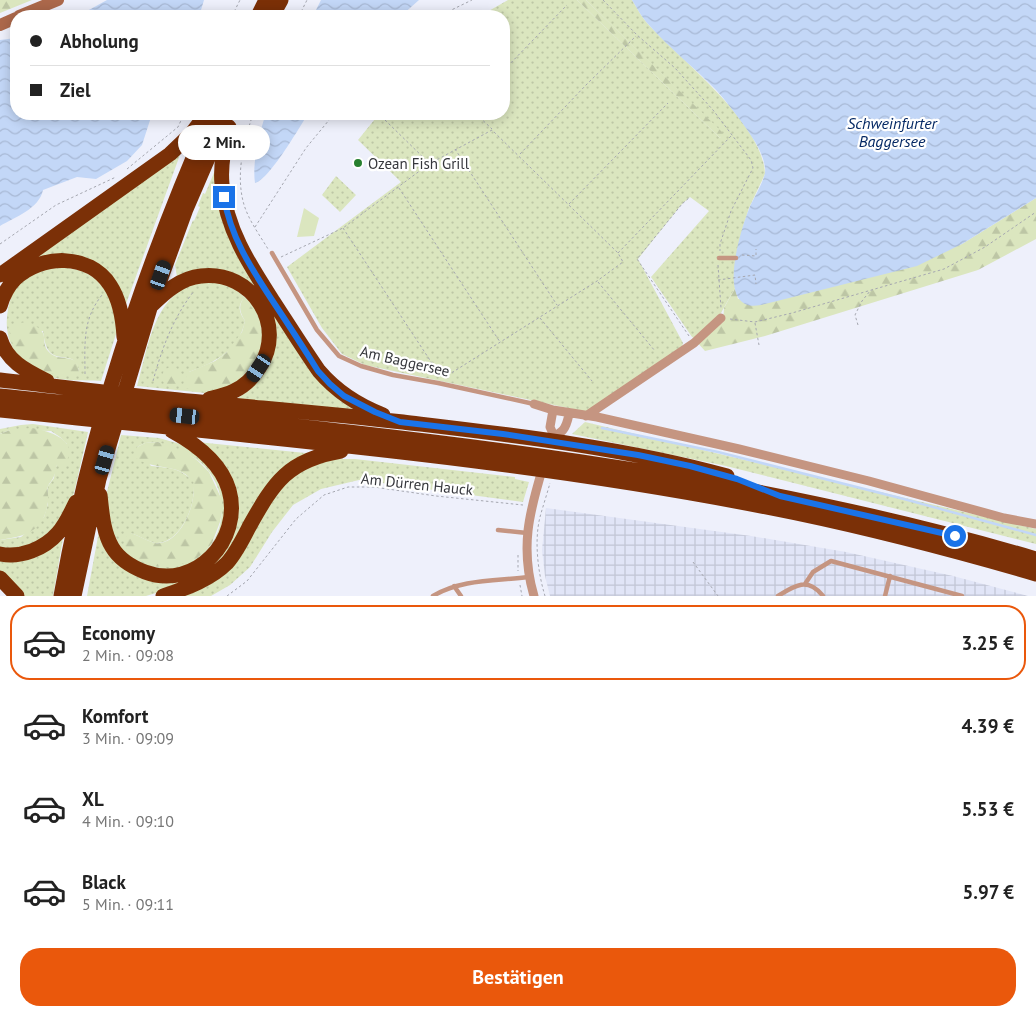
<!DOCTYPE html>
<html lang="de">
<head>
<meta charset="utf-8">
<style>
	body { margin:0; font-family:"PT Sans",sans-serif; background:#f6f6f6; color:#222; height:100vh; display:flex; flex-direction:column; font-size:19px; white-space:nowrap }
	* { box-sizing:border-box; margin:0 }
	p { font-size:16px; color:#767676 }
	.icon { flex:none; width:28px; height:28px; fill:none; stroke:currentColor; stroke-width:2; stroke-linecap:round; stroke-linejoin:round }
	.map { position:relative; height:596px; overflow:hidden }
	.sheet { display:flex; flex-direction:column; background:#fff; flex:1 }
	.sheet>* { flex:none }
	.hud { position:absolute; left:10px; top:10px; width:500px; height:110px; border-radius:20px; box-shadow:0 2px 12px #0003; display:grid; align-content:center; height:110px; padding:0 20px; background:#fff }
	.end { position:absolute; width:22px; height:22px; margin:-11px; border:6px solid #1a73e8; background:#fff; box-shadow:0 0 0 2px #fff }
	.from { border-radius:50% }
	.bubble { position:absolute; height:35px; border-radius:18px; background:#fff; box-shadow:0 2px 12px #0003; font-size:16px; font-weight:800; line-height:35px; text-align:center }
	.car { position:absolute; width:15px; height:30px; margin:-15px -8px; border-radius:6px; box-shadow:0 0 4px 1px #0007; background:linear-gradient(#222 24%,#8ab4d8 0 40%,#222 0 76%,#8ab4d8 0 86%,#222 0) }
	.hud b { display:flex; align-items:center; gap:18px; height:48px; font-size:19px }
	.hud b+b { border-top:1px solid #e0e0e0 }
	.hud i { width:12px; height:12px; background:#222 }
	ul { padding:9px 0 0; list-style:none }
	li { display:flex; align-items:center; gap:15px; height:75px; margin:0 10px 8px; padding:0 10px; border:2px solid transparent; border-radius:20px }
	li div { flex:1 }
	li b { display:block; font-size:19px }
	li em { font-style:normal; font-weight:800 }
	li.selected { border-color:#ea580c }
	li>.icon { width:45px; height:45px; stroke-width:1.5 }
	.action { display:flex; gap:10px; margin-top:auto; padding:10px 20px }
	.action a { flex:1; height:58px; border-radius:20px; background:#ea580c; color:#fff; font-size:20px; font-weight:800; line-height:58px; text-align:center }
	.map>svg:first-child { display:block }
</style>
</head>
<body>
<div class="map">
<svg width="1036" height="596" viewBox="0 0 1036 596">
	<defs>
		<pattern id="industrial-grid" width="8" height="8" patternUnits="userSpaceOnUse" patternTransform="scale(1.25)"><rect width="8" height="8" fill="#e1e5f7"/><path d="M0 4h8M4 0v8" fill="none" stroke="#c2c5d5"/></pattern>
		<pattern id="grass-dots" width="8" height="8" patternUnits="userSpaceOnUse" patternTransform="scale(1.25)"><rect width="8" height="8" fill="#dbe6bf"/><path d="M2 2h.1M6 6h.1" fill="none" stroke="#bdc6a5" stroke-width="1.8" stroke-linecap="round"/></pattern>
		<pattern id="forest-firs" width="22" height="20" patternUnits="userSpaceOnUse" patternTransform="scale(1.25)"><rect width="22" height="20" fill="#dbe6bf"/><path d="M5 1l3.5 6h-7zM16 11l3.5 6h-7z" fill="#bdc6a5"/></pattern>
		<pattern id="water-waves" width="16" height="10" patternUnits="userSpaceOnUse" patternTransform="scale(1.25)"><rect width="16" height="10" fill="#c3d7f7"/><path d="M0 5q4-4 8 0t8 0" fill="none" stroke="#a8b9d5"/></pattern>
	</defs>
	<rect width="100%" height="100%" fill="#eef0fb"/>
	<path fill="url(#industrial-grid)" d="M546 508 751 536 846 552 953 576 1028 596H550L545 576 542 550Z"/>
	<path fill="url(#grass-dots)" fill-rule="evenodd" d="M508 0H577L720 138 722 133 586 0H632C637 8 642 18 649 25 681 60 764 124 765 174L749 208 743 227 736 258 734 275 735 288 717 320 694 338 692 337 651 277 709 211 690 197 682 204 638 259 683 343 681 350 587 412 365 365 342 354 322 328 287 267 401 182 358 140 379 114H504V16H480Z
		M181 152 126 304 100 269 28 263Z
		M216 168 260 291 364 413 239 400 238 398 253 387 275 342 245 281 177 277 175 265 193 220 194 221 200 207 198 206 203 193 205 194Z
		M336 176 356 195 340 212 322 195Z
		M58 266 83 271 95 278 112 298 117 331 101 381C83 380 58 382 41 373 8 357 0 328 12 295 17 285 24 275 35 271 42 268 51 268 58 266ZM9 330 43 331C44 338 45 346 49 351 58 363 77 350 79 372Z
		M209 281 229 284 259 309 264 348 240 384 205 393 137 386C147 352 152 305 186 287 192 283 201 283 209 281ZM243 299 252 366 232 385 189 372C216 362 239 350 245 321 240 313 237 308 243 299Z
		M585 422 1036 529V544L726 466 572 434Z
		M33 424 88 432 74 493 63 519 31 548 0 550V540L21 537 44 517 48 504V486L54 478 55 469 67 444 60 437 51 431 10 430 0 434V429L21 425Z
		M121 435 159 438 187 446 197 453 223 486 227 519 210 554 175 572 139 567 114 545 106 496ZM158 442C171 448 189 453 200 462 223 482 229 517 212 543 207 551 199 556 192 561L130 533C138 535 149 542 155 543 176 545 191 515 193 498 194 493 194 488 194 482 180 468 171 468 151 466L137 447 145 443Z
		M197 442 315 454 309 457 217 564 179 586 146 596H87L99 531 120 561 192 574 234 511Z
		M331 459H355L515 477V479L529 482 523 502 359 480 321 489 293 505 272 532 250 567 230 585 211 596H177L208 583 279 491 296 474 311 466Z
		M63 538 53 596H21L0 574V558Z"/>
	<path fill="url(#forest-firs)" d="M0 0H32L0 13Z
		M577 0H586L723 133 720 138Z
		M1036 198V239L978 270 765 336 705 351 696 341 723 322 724 308 735 288 738 299 962 244Z
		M243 299C269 319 266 351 244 374 240 378 235 384 229 386 215 392 198 390 183 388L184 381 189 372 215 361 226 353 242 332 245 321C240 312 238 307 243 299Z
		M26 322C55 332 37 341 50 353 61 363 78 351 79 372L77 375C67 375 58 375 49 373 30 368 6 347 10 325Z
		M162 377a10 10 0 1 1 20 0a10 10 0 1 1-20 0Z
		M32 428C49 431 81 440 65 464L57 465C55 469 56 472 54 476 53 480 49 483 48 486 47 491 49 497 48 502 44 532 25 536 0 540V434L10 430Z
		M158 442 184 451 198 461 209 472 222 500V512L220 522 212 543 204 553 192 561 169 567 152 566 133 557 124 545 125 538 130 533C138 535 149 542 155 543 176 546 191 515 193 498 194 493 194 488 194 483 191 480 188 476 185 474 172 465 152 469 136 458L135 452 137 447 145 443Z"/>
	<path fill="#dbe6bf" d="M304 208 319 218 314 236 297 237Z"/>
	<path fill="url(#water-waves)" d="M107 0H204L201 10 186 15 78 16Z
		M321 0H419L401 16H313Z
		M632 0H1036V198L962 244 917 266 761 305C714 315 740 231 749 209 753 198 767 178 765 168 763 151 752 137 743 124 735 113 726 101 717 91 695 68 670 49 649 25 642 18 637 8 632 0Z
		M16 38V114H152L142 145 127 161 96 179 77 177 43 190C39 209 15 217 0 226V40Z
		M266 114H308C299 128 269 180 255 183 252 164 259 132 266 114Z"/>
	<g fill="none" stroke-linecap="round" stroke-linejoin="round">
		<path stroke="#c3d7f7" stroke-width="2.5" d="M602 428 718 452 904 499 1036 535"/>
		<path stroke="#a5a7b0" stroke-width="1" stroke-dasharray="2.5 2.5" stroke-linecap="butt" d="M603 0 637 35 675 68 713 110 751 160 753 168 731 211 720 244V251
			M232 16 240 0
			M299 16 307 0
			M439 16 472 0
			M504 70 567 5
			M253 114C244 141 236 172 243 201 247 218 259 234 268 249
			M476 114 492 129
			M385 120 429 163
			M455 149 557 305
			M520 154 587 84 636 36
			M127 169 178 127 184 114
			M399 188 500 342
			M569 204 668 103
			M255 227 306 148 334 114
			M343 228 441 377
			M0 244 56 205 116 177
			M618 253 732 135
			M742 255 756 256V249
			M281 257 343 228 429 164 492 130 618 253 623 262 597 281 445 377
			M718 265 721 308
			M718 280 755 275 756 284
			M598 282 655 351
			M540 318 592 381
			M730 319 755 322 792 313 944 269 985 247 1036 212
			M755 323 759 345
			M858 325 855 315 862 301 870 291
			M689 336 637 259 682 204 690 197
			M85 374C85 344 82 320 102 295
			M153 381C162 348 173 318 194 291
			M518 555V571
			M693 562 718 596
			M520 585 522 596
			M227 596 247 581 296 519 324 495 348 487H374L436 496 523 505
			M545 596C538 573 534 541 540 517 543 506 547 494 550 483"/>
		<path stroke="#c59581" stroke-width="4.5" d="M272 253 317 330 339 356 361 366 393 375 438 383 534 404
			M719 258H736
			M498 530 527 533
			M805 584 813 572 831 561 962 596
			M454 586 461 596
			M433 596C461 579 496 581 528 577
			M778 596C795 585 808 577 823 596
			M885 596 890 576"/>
		<path stroke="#c59581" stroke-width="9" d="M534 404 553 410 597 417 739 449 869 481 1004 518 1036 524
			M553 410 550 427 554 436
			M586 416 694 343 721 318
			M552 443C554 435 558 435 563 430 567 425 568 419 569 414
			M534 596C520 548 529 513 543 467"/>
		<path stroke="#ac684b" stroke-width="12" d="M19 16 58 0
			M0 25 16 18"/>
		<path stroke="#7b3007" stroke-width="15" d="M258 16 266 0
			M272 16 281 0
			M229 127C224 146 220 165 222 184 226 229 249 264 273 301 288 324 303 348 319 371 337 392 357 405 383 415
			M0 275 170 154 192 133 204 117
			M152 305C165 292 181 278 201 276 252 270 288 325 259 368 253 378 244 386 234 391 226 395 217 397 209 399
			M0 306C3 296 8 286 15 279 41 254 89 253 110 285 120 300 123 319 124 337
			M0 338C7 362 27 371 47 381
			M0 380C56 386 113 394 169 399 247 407 325 413 403 422 512 435 621 447 727 476
			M0 396C348 432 699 459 1036 559
			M0 410C266 438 534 459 796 513 877 530 957 551 1036 574
			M100 495C102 512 103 532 112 547 119 559 132 567 145 572 195 591 243 540 229 490 221 462 196 444 172 431
			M0 554C21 558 44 549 58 533 66 524 71 512 76 502
			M0 578 17 596
			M61 596C90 430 144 268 212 114
			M74 596 99 479 150 308 186 209 227 114
			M163 596C186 588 210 580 227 563 236 553 243 539 249 527 274 482 288 460 341 451"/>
	</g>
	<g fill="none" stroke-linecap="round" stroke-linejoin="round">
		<path stroke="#1a73e8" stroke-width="6" d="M224 197C230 236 251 268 272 300 288 324 303 347 318 371L330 384 344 396 375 412 400 422 503 434 638 455 690 466 737 479 780 496 955 536"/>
	</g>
	<circle fill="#28802f" stroke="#fff" stroke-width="2" cx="358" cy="163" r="5"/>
	<g text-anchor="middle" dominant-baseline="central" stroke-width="4.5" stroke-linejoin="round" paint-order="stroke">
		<g font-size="15" fill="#35363b" stroke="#fff" text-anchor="start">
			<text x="368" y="163">Ozean Fish Grill</text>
		</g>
		<g font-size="15" fill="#35363b" stroke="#fff">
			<text transform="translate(405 361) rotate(13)">Am Baggersee</text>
			<text transform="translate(417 484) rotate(6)">Am Dürren Hauck</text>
		</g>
		<g font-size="16" font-style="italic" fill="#042864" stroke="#fff">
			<text x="892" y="123">Schweinfurter<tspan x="892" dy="18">Baggersee</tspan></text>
		</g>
	</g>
</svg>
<i class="end from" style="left:955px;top:536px"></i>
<i class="end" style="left:224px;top:197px"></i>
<div class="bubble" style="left:178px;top:125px;width:92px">2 Min.</div>
<i class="car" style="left:161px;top:275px;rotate:19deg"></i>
<i class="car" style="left:259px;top:368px;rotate:214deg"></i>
<i class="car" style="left:185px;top:416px;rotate:276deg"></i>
<i class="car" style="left:105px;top:460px;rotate:16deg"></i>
<div class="hud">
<b><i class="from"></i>Abholung</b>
<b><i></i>Ziel</b>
</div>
</div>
<section class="sheet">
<ul>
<li class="selected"><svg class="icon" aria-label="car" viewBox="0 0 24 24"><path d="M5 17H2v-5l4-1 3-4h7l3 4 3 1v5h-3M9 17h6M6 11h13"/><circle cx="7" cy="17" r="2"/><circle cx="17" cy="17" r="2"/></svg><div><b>Economy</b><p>2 Min. · 09:08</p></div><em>3.25 €</em></li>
<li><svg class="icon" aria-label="car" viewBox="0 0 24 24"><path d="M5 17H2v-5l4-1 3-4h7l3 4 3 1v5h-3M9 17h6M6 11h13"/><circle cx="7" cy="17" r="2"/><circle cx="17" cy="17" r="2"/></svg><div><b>Komfort</b><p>3 Min. · 09:09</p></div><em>4.39 €</em></li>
<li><svg class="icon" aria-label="car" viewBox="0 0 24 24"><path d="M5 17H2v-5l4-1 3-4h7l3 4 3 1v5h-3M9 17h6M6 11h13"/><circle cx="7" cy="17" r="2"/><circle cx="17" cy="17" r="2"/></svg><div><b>XL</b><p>4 Min. · 09:10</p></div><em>5.53 €</em></li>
<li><svg class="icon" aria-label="car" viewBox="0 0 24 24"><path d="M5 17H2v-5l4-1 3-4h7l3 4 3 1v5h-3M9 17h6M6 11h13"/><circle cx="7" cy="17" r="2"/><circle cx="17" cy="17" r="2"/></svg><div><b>Black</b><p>5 Min. · 09:11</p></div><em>5.97 €</em></li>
</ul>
<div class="action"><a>Bestätigen</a></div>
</section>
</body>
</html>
